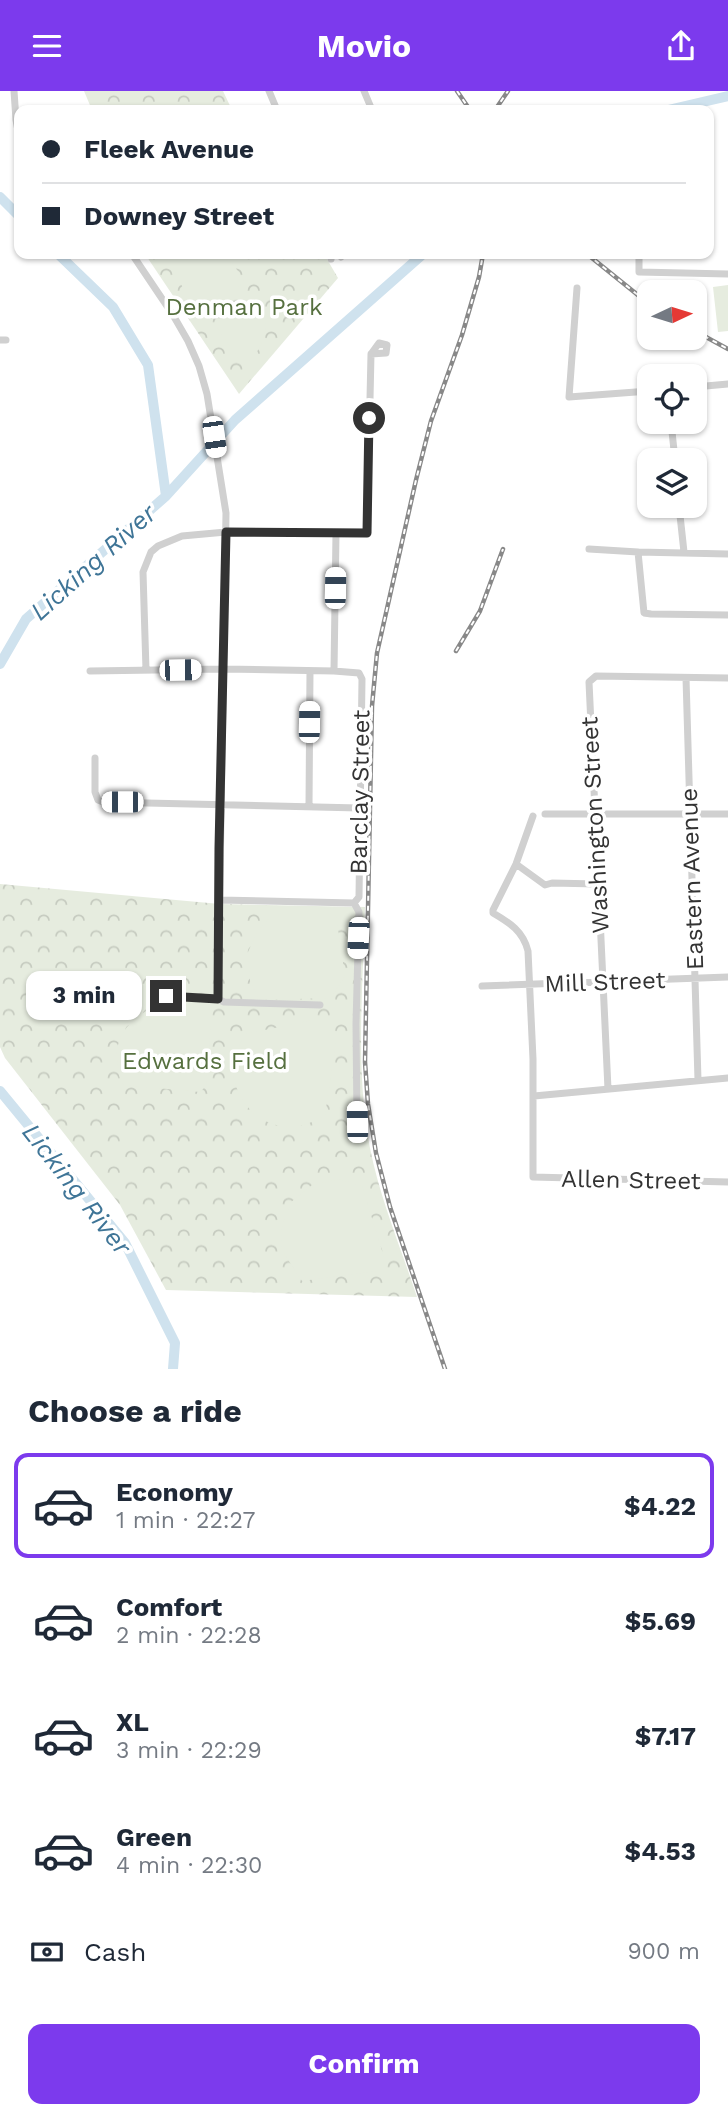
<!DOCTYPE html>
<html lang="en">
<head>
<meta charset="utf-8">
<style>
	body { margin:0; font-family:"Work Sans",sans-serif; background:#f2f2f3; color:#1f2937; height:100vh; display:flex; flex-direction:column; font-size:26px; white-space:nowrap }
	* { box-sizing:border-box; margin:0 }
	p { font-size:23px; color:#747a83 }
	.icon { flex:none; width:38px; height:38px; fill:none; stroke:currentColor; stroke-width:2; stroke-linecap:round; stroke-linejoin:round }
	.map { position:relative; height:1278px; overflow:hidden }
	.details { display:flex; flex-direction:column; background:#fff; flex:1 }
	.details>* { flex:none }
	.banner { position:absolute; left:14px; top:14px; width:700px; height:154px; border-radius:14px; box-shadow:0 2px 5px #0004; display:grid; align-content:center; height:154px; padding:0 28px; background:#fff }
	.needle { width:46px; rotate:86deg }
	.fabs { position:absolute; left:637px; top:189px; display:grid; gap:14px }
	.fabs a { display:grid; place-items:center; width:70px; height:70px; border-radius:14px; background:#fff; box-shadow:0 2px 5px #0004; font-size:35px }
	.end { position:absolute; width:32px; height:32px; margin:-16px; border:9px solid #333; background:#fff; box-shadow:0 0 0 4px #fff }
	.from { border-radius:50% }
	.bubble { position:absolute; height:49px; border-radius:14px; background:#fff; box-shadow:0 2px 5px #0004; font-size:23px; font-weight:700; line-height:49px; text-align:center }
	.car { position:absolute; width:21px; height:42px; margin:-21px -10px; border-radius:9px; box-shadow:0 0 5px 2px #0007; background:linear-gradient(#fff 24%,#345 0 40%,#fff 0 76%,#345 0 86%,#fff 0) }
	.banner b { display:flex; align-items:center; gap:24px; height:66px; font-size:26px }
	.banner b+b { border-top:2px solid #e0e1e3 }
	.banner i { width:18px; height:18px; background:#1f2937 }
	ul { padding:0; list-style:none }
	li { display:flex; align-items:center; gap:21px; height:105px; margin:0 14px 10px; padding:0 14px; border:4px solid transparent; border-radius:14px }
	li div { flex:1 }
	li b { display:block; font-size:26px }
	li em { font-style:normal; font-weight:700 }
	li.active { border-color:#7c3aed }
	li>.icon { width:63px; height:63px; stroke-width:1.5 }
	h2 { padding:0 28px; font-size:32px; line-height:84px }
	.pay { display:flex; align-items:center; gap:18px; height:77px; padding:0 28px; font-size:26px }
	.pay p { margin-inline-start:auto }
	.cta { display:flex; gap:14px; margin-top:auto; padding:14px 28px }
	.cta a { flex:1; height:80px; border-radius:14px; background:#7c3aed; color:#fff; font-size:28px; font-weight:700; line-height:80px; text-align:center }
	header { display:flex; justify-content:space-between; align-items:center; height:91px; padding:0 28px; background:#7c3aed; color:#fff; font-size:32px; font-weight:700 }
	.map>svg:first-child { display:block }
</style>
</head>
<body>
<header><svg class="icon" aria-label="menu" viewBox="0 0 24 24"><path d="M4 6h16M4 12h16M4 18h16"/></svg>Movio<svg class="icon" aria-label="share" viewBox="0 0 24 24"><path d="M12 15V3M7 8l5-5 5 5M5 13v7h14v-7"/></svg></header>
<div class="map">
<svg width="728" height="1278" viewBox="0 0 728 1278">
	<defs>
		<pattern id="park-crowns" width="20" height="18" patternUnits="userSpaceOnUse" patternTransform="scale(1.75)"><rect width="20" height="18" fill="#e6ecdf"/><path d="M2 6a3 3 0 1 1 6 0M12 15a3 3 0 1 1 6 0" fill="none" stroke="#c6cbc0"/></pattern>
	</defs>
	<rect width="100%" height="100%" fill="#fff"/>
	<path fill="url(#park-crowns)" d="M84 0H223L232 19H92Z
		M145 163H324L338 187 239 303Z
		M0 793 220 813 365 816C363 895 355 980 370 1057 380 1108 401 1157 417 1206L166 1199 120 1114 5 967 0 956Z"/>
	<path fill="#e6ecdf" d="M170 163C209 163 225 153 245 192L190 217Z
		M728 194V240L718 241 713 196Z
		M259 207C271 232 267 258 243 274L214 232Z
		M296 816 335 818 345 885 331 907 259 909 250 890 248 861 257 841 272 824Z
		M159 912H174L212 918 206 995 200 1001 124 994C118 986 117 977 117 967 116 938 136 926 159 912Z
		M313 929 336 952 325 1024C314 1030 302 1037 289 1036 256 1035 232 1006 233 974 233 964 241 952 245 943Z
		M339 1088 362 1095 384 1166 377 1180 302 1190 281 1158 282 1136 291 1111 312 1094Z"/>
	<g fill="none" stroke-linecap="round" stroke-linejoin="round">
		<path stroke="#cfe2ee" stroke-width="10" d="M668 19 728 5
			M0 106 19 125
			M58 163 113 216 148 274 166 405
			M0 573 26 528 166 405 235 329 423 163
			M0 1000 125 1152 175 1252 173 1278"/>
		<path stroke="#d0d0d0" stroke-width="7" d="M14 0 16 29 19 45
			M269 0 277 19
			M364 0 372 19
			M132 163 173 224 188 250 199 275 207 303 226 422 218 908
			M330 163 331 168
			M339 163 341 166
			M639 163V181L728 183
			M577 197 569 306 649 300
			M0 249H6
			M379 252 387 254 386 262 371 263Z
			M695 296 728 293
			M671 331 675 369
			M679 415 684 461
			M589 458 638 461 728 463
			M638 461 644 522 651 523 728 524
			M146 579 143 481 151 461 158 455 182 445 226 441 367 442 371 263
			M90 580 223 578 334 580 359 582 362 588 359 806 354 812
			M334 580 336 442
			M686 587 698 989
			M95 667V701L98 709 103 711 359 717
			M309 715 310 580
			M545 723H728
			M533 725 516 773 493 819V822C510 832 523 840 528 860L533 968V1086L728 1091
			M516 773 545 794 552 792 597 793
			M219 809 354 812
			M354 812 359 821 356 933 357 1031
			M482 895 728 886
			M166 905 218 908 224 911 320 914
			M608 998 589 591 596 585 728 587
			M534 1005 728 987"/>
		<g stroke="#888" stroke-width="4.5">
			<path id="rail" d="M457 0 470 19
				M495 19 508 0
				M587 163 649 213
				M695 240 728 258
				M456 560 480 520 503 458
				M445 1278 390 1116 376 1062 368 1013 365 971 372 615 377 562 416 389 431 330 462 244 479 186 483 163"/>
		</g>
		<use href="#rail" stroke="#fff" stroke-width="2" stroke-dasharray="5" stroke-linecap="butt"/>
	</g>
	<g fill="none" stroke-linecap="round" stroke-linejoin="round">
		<path stroke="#333" stroke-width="9" d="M166 905 218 908 219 757 226 441 367 442 369 327"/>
	</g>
	<g text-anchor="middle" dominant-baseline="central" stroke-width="7" stroke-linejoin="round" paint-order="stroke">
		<g font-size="24" fill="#56703f" stroke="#fff">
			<text x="244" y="216">Denman Park</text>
			<text x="205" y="970">Edwards Field</text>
		</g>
		<g font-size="24" fill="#333" stroke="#fff">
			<text transform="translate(360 701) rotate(-89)">Barclay Street</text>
			<text transform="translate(595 734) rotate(-93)">Washington Street</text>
			<text transform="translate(692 788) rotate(-92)">Eastern Avenue</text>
			<text transform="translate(605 891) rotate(-2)">Mill Street</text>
			<text transform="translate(631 1089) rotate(1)">Allen Street</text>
		</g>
		<g font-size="26" font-style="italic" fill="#3f7597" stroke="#fff">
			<text transform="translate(93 471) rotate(-42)">Licking River</text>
			<text transform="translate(77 1098) rotate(52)">Licking River</text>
		</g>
	</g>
</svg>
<div class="fabs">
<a><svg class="needle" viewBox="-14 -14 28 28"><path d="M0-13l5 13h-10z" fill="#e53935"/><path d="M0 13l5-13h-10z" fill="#747a83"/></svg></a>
<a><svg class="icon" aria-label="locate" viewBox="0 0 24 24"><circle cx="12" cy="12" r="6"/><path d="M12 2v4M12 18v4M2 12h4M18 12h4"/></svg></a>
<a><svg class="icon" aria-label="layers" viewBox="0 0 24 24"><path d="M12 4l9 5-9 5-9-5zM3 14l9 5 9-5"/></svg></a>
</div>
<i class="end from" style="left:369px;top:327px"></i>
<i class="end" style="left:166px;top:905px"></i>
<div class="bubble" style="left:26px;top:880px;width:116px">3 min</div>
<i class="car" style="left:214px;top:346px;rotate:172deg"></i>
<i class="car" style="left:335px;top:497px;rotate:1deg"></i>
<i class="car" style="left:180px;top:579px;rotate:89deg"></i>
<i class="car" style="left:309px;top:631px;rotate:1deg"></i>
<i class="car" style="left:122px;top:711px;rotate:270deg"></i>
<i class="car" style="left:358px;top:847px;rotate:183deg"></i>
<i class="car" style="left:357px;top:1031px;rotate:359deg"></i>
<div class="banner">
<b><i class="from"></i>Fleek Avenue</b>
<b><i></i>Downey Street</b>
</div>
</div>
<section class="details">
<h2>Choose a ride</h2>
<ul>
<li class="active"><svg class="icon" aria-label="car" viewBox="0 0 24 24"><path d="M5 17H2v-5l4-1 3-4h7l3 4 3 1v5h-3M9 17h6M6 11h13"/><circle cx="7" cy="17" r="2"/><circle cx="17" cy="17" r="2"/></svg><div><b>Economy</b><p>1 min · 22:27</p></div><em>$4.22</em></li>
<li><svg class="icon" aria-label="car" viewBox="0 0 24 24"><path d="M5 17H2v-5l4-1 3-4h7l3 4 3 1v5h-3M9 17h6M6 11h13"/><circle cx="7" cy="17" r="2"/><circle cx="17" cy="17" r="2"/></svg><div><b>Comfort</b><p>2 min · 22:28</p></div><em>$5.69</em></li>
<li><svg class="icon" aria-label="car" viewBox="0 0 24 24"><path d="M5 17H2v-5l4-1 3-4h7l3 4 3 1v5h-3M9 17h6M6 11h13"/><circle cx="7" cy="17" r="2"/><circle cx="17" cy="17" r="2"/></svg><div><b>XL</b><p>3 min · 22:29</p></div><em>$7.17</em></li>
<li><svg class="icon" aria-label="car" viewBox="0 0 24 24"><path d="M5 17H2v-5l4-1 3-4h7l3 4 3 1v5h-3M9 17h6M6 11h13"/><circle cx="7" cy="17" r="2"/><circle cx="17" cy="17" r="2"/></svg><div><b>Green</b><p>4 min · 22:30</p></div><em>$4.53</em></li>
</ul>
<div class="pay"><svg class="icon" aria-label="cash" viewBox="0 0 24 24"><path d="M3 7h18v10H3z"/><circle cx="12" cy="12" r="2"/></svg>Cash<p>900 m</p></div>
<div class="cta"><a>Confirm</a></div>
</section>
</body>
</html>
